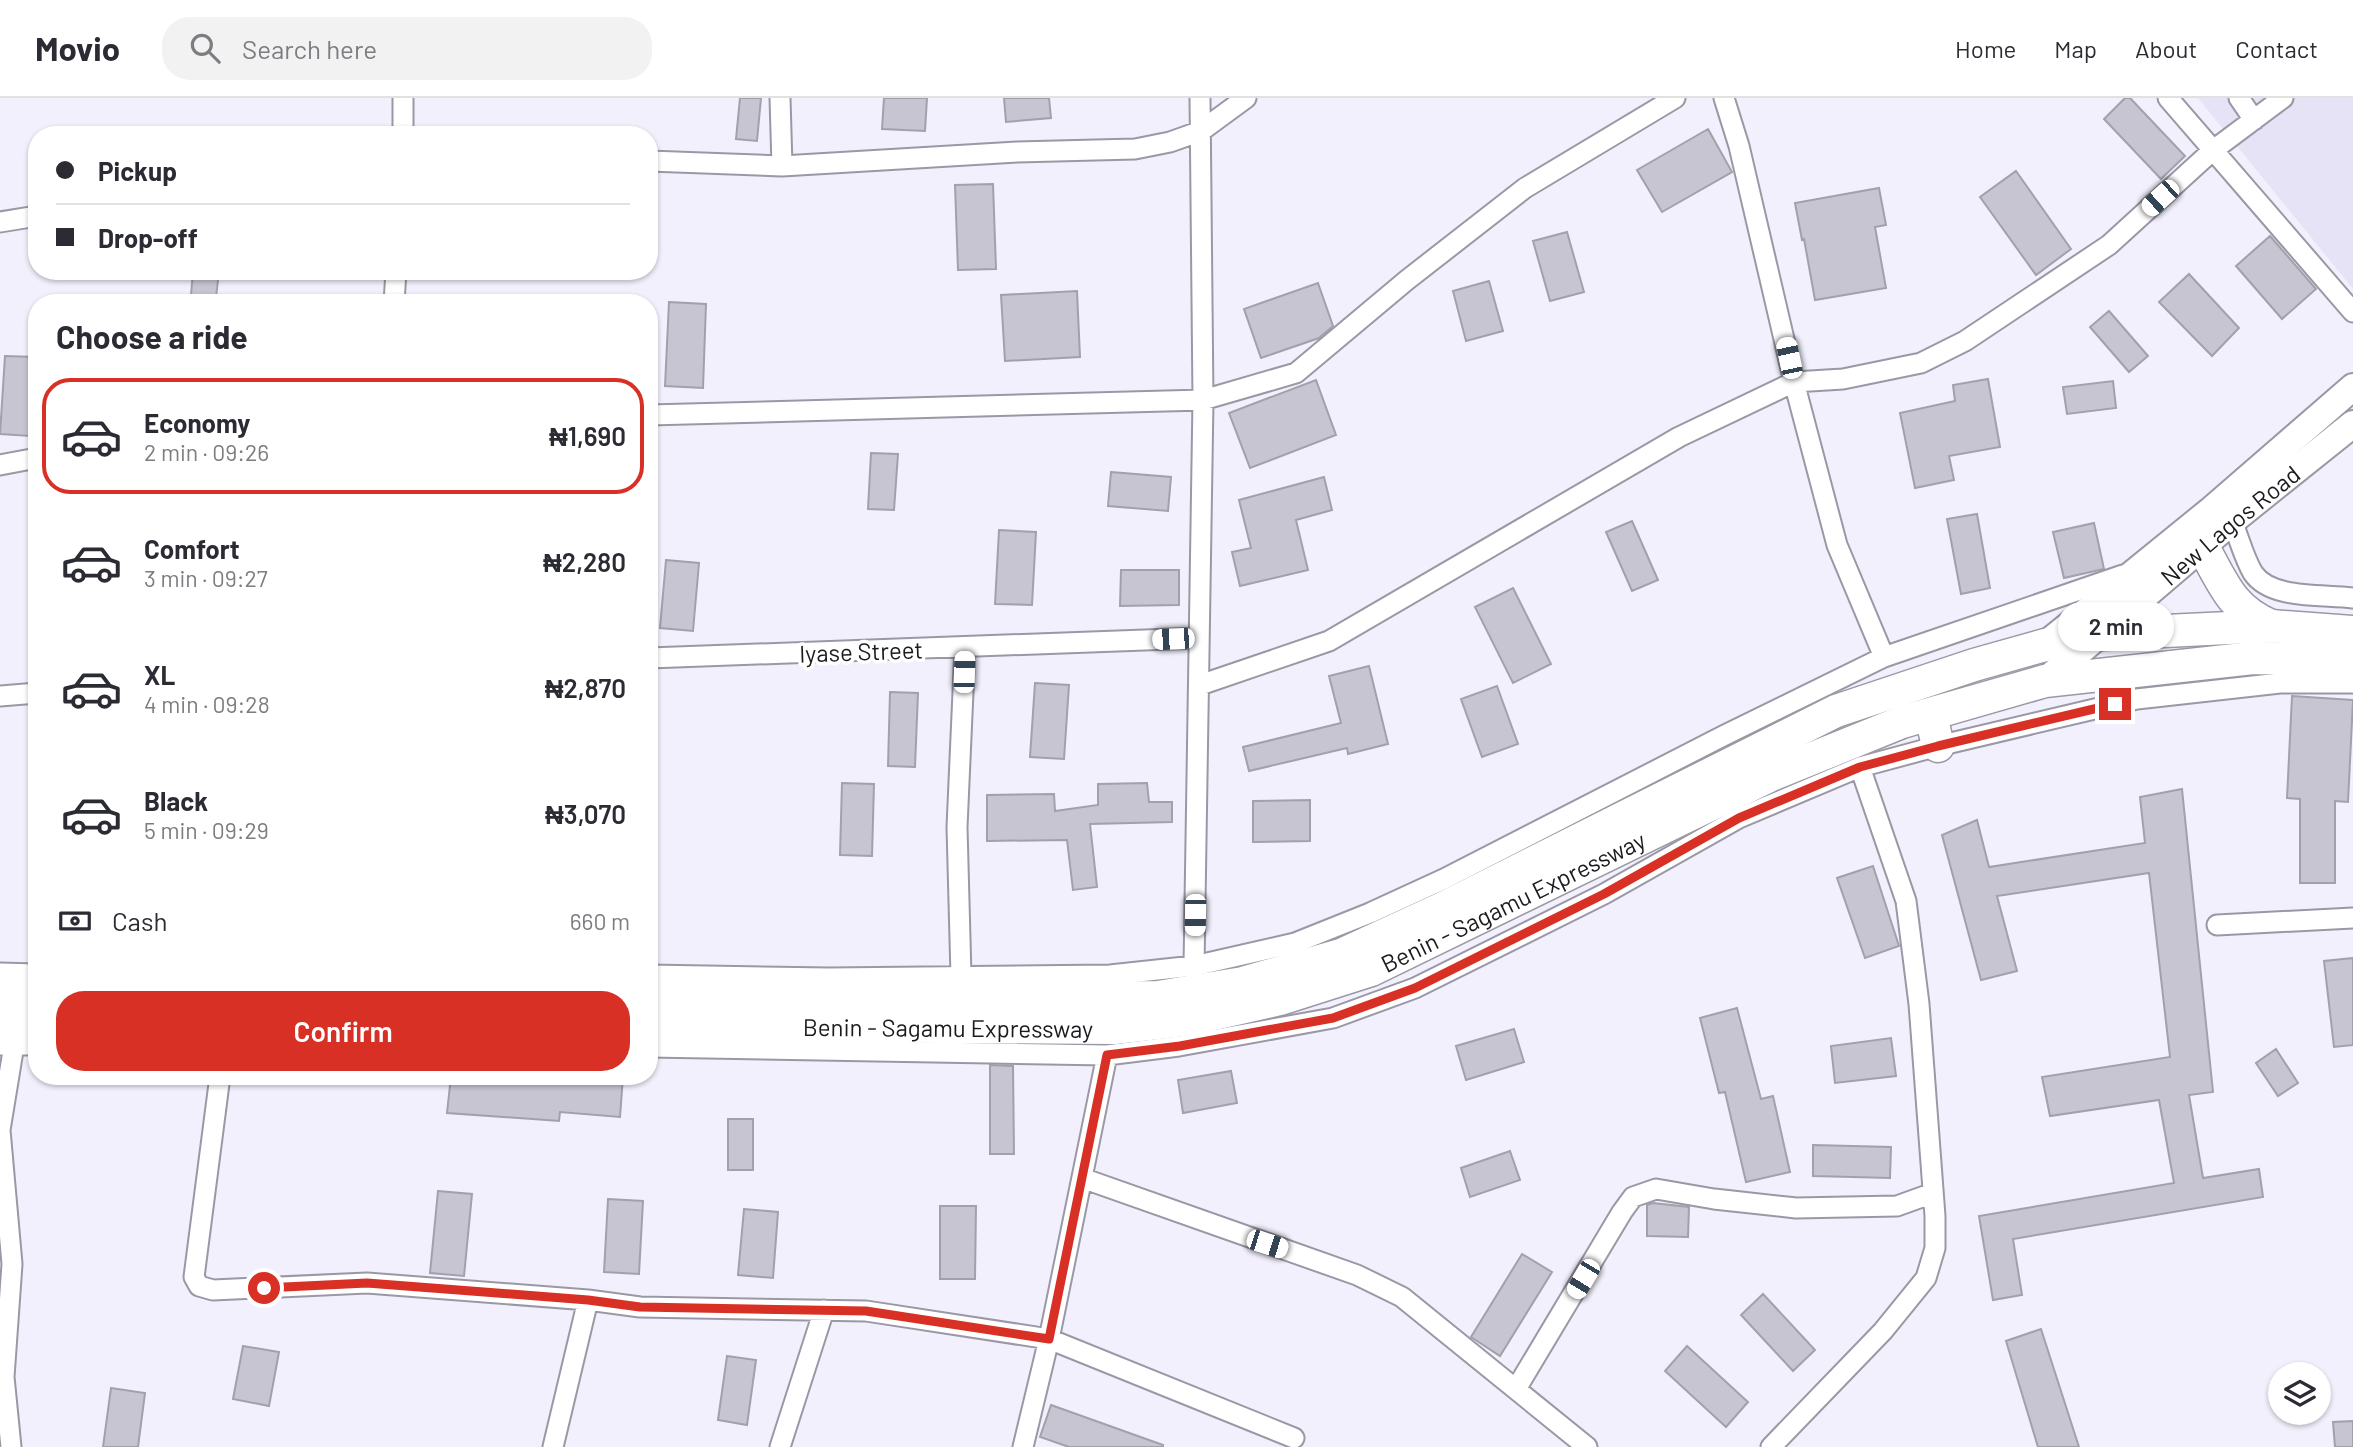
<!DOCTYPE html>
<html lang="en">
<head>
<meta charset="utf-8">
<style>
	body { margin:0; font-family:Barlow,sans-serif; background:#f2f2f3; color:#2b2b33; height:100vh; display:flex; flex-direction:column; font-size:26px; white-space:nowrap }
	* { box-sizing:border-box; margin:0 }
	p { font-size:23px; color:#7c7c81 }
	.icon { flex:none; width:38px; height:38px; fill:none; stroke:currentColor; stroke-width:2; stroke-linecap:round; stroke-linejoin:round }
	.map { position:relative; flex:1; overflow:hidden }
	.side { position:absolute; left:28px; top:196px; width:630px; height:791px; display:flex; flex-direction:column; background:#fff; border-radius:28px; box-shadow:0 2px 5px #0004 }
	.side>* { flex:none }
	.guide { position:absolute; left:28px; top:28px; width:630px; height:154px; border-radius:28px; box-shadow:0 2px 5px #0004; display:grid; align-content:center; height:154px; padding:0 28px; background:#fff }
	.fabs { position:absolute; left:2268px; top:1264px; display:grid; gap:14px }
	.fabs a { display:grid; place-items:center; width:63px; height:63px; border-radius:50%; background:#fff; box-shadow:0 2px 5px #0004; font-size:35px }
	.end { position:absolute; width:32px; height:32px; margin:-16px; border:9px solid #d93025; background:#fff; box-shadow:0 0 0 4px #fff }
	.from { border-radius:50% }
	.bubble { position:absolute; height:49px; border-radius:24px; background:#fff; box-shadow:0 2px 5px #0004; font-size:23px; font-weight:600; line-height:49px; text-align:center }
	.car { position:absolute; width:21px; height:42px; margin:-21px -10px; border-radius:9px; box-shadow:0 0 5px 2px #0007; background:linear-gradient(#fff 24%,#345 0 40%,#fff 0 76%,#345 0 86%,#fff 0) }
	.guide b { display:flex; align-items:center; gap:24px; height:66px; font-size:26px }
	.guide b+b { border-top:2px solid #e1e1e2 }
	.guide i { width:18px; height:18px; background:#2b2b33 }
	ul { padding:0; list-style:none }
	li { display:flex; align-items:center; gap:21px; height:116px; margin:0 14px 10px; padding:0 14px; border:4px solid transparent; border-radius:28px }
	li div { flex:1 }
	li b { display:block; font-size:26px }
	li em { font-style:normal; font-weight:600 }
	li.current { border-color:#d93025 }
	li>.icon { width:63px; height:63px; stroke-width:1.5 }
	h2 { padding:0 28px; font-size:32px; line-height:84px }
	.pay { display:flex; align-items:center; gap:18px; height:77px; padding:0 28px; font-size:26px }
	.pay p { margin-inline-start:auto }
	.button { display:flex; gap:14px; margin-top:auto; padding:14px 28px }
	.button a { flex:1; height:80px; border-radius:28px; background:#d93025; color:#fff; font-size:28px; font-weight:600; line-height:80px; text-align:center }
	header { display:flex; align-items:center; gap:42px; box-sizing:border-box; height:98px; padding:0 35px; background:#fff; border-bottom:2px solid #e1e1e2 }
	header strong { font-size:33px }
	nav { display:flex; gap:38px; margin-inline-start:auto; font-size:24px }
	.search { width:490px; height:63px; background:#f2f2f3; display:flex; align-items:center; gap:18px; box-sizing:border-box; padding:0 24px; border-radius:28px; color:#7c7c81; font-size:26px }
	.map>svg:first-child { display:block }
</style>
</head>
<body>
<header>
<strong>Movio</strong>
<div class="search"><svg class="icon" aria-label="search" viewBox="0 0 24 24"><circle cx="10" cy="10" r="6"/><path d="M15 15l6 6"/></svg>Search here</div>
<nav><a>Home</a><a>Map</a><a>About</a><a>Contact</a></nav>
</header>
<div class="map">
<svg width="2353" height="1349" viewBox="0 0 2353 1349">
	<rect width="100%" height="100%" fill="#f2f0fc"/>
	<path fill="#e6e3f6" d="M2198 0H2353V191Z"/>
	<path fill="#c7c5d1" stroke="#a2a0ab" stroke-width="2" d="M740 0H761L757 43 736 41Z
		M884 0H927L925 33 882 31Z
		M1004 0H1049L1051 20 1006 24Z
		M2125 0H2130L2185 58 2161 81 2104 21Z
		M1708 31 1732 74 1662 114 1637 72Z
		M2016 73 2071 151 2036 177 1980 99Z
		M993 86 996 171 958 172 955 87Z
		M1879 90 1886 127 1875 129 1886 190 1815 202 1804 141 1802 142 1795 105Z
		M1567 134 1584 194 1550 203 1533 143Z
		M2270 138 2316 191 2282 221 2236 168Z
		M193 173H219L216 200 191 197Z
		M2189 176 2239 230 2212 258 2159 204Z
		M1489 183 1503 233 1466 243 1453 193Z
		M1318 185 1333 228 1319 240 1261 260 1244 211Z
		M1077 193 1080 259 1005 263 1001 197Z
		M669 204 706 206 703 290 665 288Z
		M2109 213 2148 258 2129 274 2090 229Z
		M5 258 35 259 30 338 0 336Z
		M1988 281 2000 349 1949 358 1954 382 1915 390 1900 315 1955 303 1953 287Z
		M1316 282 1336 337 1250 370 1229 315Z
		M2113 283 2116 310 2067 316 2063 289Z
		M871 355 898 356 894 412 868 411Z
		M1111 374 1171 379 1168 413 1108 408Z
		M1324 379 1332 412 1296 422 1308 472 1240 488 1232 454 1251 450 1239 402Z
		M1977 416 1990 490 1961 496 1947 421Z
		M1632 423 1658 482 1632 493 1606 434Z
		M2094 425 2104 471 2064 480 2053 434Z
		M999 432 1036 434 1032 507 995 506Z
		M666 462 699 465 693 533 660 530Z
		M1121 472H1179V507L1120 508Z
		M1513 490 1551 566 1513 585 1475 509Z
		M1369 568 1388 646 1348 656 1347 650 1249 673 1243 649 1341 625 1329 578Z
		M1035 585 1069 587 1064 661 1030 659Z
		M1497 588 1518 646 1482 659 1461 601Z
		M890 594 918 595 915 669 888 668Z
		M2292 598 2353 602 2348 704 2335 703V785H2300V701L2287 700Z
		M842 685 874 686 872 758 840 757Z
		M1147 685 1149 704H1172V724L1090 726 1097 789 1073 792 1067 742 987 743V697L1054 696 1055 713 1098 707V686Z
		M2182 691 2213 994 2189 997 2203 1080 2259 1071 2263 1099 2013 1141 2022 1197 1993 1202 1979 1118 2174 1085 2159 1002 2050 1018 2042 979 2170 959 2149 775 1997 798 2017 873 1981 882 1942 737 1977 722 1989 769 2145 745 2140 699Z
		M1310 702V743L1253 744V703Z
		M1873 768 1899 848 1865 860 1837 780Z
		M2353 860V947L2334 949 2324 863Z
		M1737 910 1761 1001 1773 998 1790 1074 1746 1084 1725 994 1719 995 1700 920Z
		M1514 931 1524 964 1466 982 1456 948Z
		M1891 940 1896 978 1835 985 1831 948Z
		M2276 951 2298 985 2278 998 2256 965Z
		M990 967 1013 968 1014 1056H990Z
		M1231 973 1237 1005 1183 1015 1178 982Z
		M451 978H623L620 1019 560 1014 559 1023 447 1015Z
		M728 1021H753V1072H728Z
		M1813 1047 1891 1049 1890 1080 1813 1078Z
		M1510 1053 1520 1082 1470 1099 1461 1070Z
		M438 1093 472 1096 464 1178 430 1175Z
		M608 1101 643 1103 639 1176 604 1174Z
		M1653 1105 1689 1109 1688 1139 1647 1138V1107Z
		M940 1108H976L975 1181H940Z
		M744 1111 778 1114 773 1180 738 1177Z
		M1522 1156 1552 1174 1500 1258 1471 1239Z
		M1763 1196 1815 1252 1793 1273 1741 1217Z
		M2041 1231 2079 1349H2038L2006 1243Z
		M243 1248 279 1254 269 1308 233 1301Z
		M1687 1248 1748 1304 1726 1329 1665 1273Z
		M727 1258 756 1262 747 1327 718 1322Z
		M111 1290 145 1295 138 1349H103Z
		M1051 1307 1163 1347V1349H1069L1040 1339Z
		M2353 1323V1349H2335L2333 1324Z"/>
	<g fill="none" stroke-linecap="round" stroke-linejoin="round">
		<g stroke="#9a98a4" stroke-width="23">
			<path id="minor" d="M780 0 782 68
				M1724 0 1739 48 1794 284 1837 447 1884 559
				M2168 0 2353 214
				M2239 0 2254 22
				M403 37V0
				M649 63 782 68 1017 54 1135 51 1170 44 1201 33 1246 0
				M0 124 37 118
				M394 205 396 173
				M649 317 1203 302 1296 275 1407 182 1525 90 1675 0
				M0 367 37 360
				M2232 423C2239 440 2244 460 2253 475 2271 502 2324 496 2353 500
				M649 560 1199 540
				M1200 587 1329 543 1679 339 1794 284 1843 281 1921 265 1965 243 2109 147 2212 53 2283 0
				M0 598 37 595
				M2217 827 2353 820
				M1194 868 1203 302 1200 0
				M0 875 37 876
				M649 877 829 880 1110 877 1194 868 1295 845 1370 815 1444 781 1723 638 1884 559 2123 477
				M961 878 957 729 965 549
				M0 947H37
				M649 949 1107 957 1179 948 1333 920 1415 890 1604 796 1739 720 1860 669 1938 648 2137 601 2280 585H2353
				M220 978 194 1179 199 1188 213 1192 367 1185 588 1202 640 1209 866 1213 1049 1241 1294 1340
				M1082 1080 1357 1177 1402 1199 1587 1349
				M1516 1291 1622 1114 1633 1099 1656 1091 1714 1101 1796 1110 1897 1108 1933 1095
				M11 1349 4 1279 12 1166 0 1032 14 947
				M553 1349 588 1202
				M780 1349 824 1212
				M1023 1349 1049 1241 1107 957
				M1771 1349 1883 1233 1926 1180 1935 1150V1118L1919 906 1906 803 1860 669"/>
		</g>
		<g stroke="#9a98a4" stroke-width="30">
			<g id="secondary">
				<path d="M2045 547 2210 413 2353 289"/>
				<path id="s1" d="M2045 583 2232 423 2353 326"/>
			</g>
		</g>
		<g stroke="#9a98a4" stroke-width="35">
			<g id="trunk">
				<path d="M2203 449C2223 485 2231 511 2271 528"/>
				<path d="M1931 617 1938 648"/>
				<path d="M0 894H37"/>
				<path d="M649 897 1077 900 1158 899 1243 885 1341 857 1443 810 1836 613 1974 567 2045 547 2102 536 2271 528 2353 534"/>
				<path d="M0 923H37"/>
				<path id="s2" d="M649 927 1114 930 1192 921 1280 901 1371 872 1769 678 1902 624 2045 583 2253 560 2353 561"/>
			</g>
		</g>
		<use href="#minor" stroke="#fff" stroke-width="19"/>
		<use href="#secondary" stroke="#fff" stroke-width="26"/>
		<use href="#trunk" stroke="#fff" stroke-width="32"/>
	</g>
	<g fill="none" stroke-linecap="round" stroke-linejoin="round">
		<path stroke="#d93025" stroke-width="9" d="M264 1190 367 1185 588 1202 640 1209 866 1213 1049 1241 1107 957 1180 948 1333 920 1415 890 1604 796 1739 720 1860 669 1938 648 2115 606"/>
	</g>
	<g text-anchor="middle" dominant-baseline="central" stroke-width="7" stroke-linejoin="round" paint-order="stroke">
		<g font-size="24" fill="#1b1a1e" stroke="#fff">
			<text stroke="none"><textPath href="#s1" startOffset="242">New Lagos Road</textPath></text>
			<text transform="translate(861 553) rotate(-2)">Iyase Street</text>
			<text stroke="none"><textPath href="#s2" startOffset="887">Benin - Sagamu Expressway</textPath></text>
			<text stroke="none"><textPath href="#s2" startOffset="299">Benin - Sagamu Expressway</textPath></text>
		</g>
	</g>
</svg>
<div class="fabs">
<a><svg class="icon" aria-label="layers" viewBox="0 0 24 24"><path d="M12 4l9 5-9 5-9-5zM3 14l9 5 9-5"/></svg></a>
</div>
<i class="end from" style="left:264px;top:1190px"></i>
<i class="end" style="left:2115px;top:606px"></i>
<div class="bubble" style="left:2058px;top:504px;width:116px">2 min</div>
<i class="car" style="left:2160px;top:100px;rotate:228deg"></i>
<i class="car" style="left:1789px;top:260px;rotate:348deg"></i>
<i class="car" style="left:1173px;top:541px;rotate:268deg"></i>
<i class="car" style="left:964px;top:574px;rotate:2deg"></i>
<i class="car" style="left:1195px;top:817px;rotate:181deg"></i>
<i class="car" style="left:1267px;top:1146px;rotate:108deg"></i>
<i class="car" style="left:1583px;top:1181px;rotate:211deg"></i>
<div class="guide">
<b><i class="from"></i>Pickup</b>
<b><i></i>Drop-off</b>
</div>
<section class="side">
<h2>Choose a ride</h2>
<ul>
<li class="current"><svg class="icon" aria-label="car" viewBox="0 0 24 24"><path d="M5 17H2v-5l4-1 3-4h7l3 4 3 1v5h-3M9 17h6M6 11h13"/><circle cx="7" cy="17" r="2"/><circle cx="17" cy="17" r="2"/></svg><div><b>Economy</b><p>2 min · 09:26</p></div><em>₦1,690</em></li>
<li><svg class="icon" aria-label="car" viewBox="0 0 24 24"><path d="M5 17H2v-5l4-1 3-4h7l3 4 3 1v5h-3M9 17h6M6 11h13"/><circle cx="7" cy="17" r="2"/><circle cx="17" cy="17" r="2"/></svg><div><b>Comfort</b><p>3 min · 09:27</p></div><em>₦2,280</em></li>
<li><svg class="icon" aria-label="car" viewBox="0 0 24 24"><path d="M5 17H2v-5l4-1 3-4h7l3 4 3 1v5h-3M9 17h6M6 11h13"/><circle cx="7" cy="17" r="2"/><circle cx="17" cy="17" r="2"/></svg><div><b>XL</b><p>4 min · 09:28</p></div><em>₦2,870</em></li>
<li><svg class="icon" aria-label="car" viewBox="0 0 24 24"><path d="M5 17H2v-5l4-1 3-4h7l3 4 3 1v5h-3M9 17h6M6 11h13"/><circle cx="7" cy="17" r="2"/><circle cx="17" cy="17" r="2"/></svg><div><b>Black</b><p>5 min · 09:29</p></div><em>₦3,070</em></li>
</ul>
<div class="pay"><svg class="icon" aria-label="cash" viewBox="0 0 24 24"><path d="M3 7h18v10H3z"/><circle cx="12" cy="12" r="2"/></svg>Cash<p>660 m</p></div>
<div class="button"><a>Confirm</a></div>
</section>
</div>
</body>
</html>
